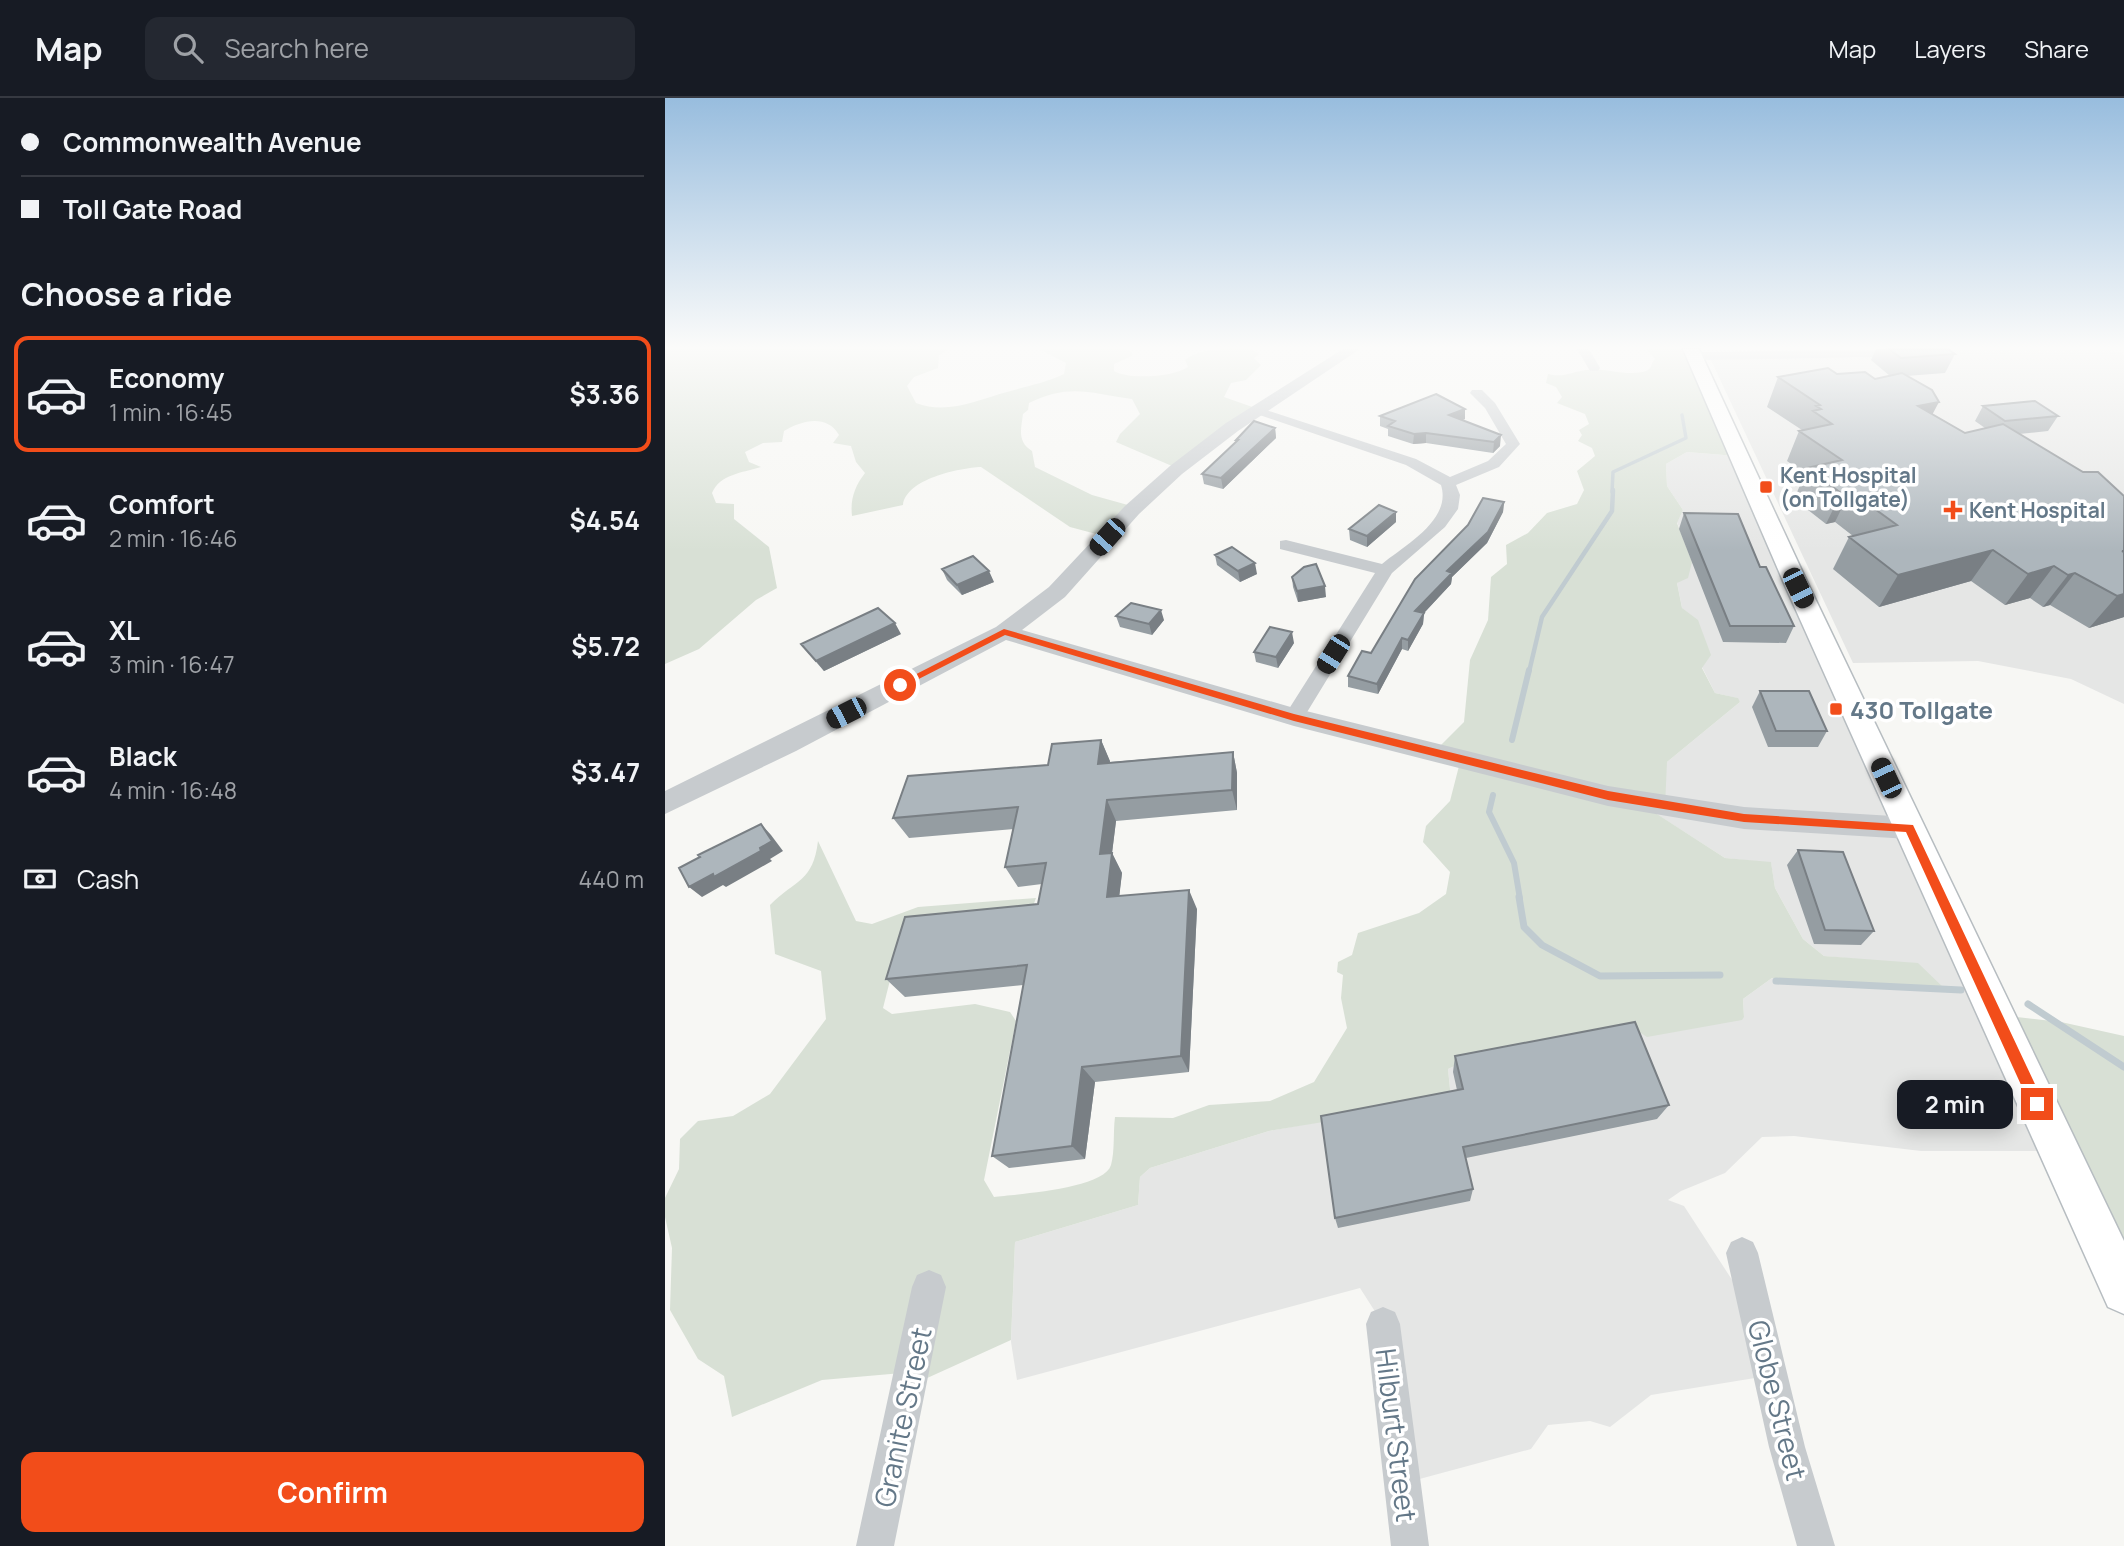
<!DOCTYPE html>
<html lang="en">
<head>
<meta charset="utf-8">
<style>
	body { margin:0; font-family:Manrope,sans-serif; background:#242831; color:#f1f3f6; height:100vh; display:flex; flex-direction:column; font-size:26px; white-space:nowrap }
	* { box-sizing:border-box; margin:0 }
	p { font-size:23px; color:#9ea1a6 }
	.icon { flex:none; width:38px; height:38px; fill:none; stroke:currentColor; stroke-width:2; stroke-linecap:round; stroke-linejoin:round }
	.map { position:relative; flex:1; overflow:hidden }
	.side { display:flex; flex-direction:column; background:#171b24; width:665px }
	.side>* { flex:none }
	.guide { display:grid; align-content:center; height:154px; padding:0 21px; background:#171b24 }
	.end { position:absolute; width:32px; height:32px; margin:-16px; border:9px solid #f24d1a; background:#fff; box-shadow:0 0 0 4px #fff }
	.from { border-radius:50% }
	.bubble { position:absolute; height:49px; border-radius:14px; background:#171b24; box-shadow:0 4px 18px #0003; font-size:23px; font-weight:700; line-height:49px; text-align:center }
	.car { position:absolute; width:21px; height:42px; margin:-21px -10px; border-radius:9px; box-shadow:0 0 5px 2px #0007; background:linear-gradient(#222 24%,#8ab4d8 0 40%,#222 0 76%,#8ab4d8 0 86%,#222 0) }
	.guide b { display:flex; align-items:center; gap:24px; height:66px; font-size:26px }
	.guide b+b { border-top:2px solid #363941 }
	.guide i { width:18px; height:18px; background:#f1f3f6 }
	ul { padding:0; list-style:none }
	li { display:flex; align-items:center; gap:21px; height:116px; margin:0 14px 10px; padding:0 7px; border:4px solid transparent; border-radius:14px }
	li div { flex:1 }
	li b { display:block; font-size:26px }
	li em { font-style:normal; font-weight:700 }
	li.selected { border-color:#f24d1a }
	li>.icon { width:63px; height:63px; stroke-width:1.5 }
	h2 { padding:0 21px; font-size:32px; line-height:84px }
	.pay { display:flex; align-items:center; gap:18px; height:77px; padding:0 21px; font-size:26px }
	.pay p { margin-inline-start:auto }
	.action { display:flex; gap:14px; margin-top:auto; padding:14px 21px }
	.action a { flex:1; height:80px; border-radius:14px; background:#f24d1a; color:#fff; font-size:28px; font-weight:700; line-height:80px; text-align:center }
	header { display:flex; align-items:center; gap:42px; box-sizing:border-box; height:98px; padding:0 35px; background:#171b24; border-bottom:2px solid #363941 }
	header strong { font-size:33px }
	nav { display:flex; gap:38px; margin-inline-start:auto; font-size:24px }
	.search { width:490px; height:63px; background:#242831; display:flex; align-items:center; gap:18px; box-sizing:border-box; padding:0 24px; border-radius:14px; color:#9ea1a6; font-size:26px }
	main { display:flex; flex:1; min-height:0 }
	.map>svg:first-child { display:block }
</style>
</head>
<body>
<header>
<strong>Map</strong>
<div class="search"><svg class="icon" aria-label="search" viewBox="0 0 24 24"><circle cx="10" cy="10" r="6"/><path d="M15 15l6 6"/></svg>Search here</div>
<nav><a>Map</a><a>Layers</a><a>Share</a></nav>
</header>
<main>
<section class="side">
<div class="guide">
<b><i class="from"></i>Commonwealth Avenue</b>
<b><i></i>Toll Gate Road</b>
</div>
<h2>Choose a ride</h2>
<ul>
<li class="selected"><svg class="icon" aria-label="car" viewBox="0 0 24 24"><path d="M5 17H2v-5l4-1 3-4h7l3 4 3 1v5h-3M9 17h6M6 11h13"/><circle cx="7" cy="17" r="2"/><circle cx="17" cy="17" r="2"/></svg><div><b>Economy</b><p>1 min · 16:45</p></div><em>$3.36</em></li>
<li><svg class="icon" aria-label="car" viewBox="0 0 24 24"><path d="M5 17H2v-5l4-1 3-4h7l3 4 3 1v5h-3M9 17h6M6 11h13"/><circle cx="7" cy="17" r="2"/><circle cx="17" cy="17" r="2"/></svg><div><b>Comfort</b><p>2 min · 16:46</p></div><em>$4.54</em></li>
<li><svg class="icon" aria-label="car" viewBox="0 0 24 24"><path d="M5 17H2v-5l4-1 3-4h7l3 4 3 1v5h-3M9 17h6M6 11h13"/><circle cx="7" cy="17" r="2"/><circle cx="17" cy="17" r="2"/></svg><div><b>XL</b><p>3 min · 16:47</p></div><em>$5.72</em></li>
<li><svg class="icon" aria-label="car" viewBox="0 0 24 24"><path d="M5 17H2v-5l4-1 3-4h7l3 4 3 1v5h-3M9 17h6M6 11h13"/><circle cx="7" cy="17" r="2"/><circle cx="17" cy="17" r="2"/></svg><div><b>Black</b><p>4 min · 16:48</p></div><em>$3.47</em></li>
</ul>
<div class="pay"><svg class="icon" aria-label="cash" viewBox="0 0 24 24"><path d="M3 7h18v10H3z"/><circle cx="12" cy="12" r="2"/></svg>Cash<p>440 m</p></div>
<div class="action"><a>Confirm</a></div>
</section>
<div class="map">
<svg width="1459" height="1448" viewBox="0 0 1459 1448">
	<rect width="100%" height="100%" fill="#f7f7f4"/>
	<path fill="#e5e6e5" d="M1302 251H1444L1459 256V606L1406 581 1313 563 1188 565 1044 258 1189 260Z
		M1022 354 1071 358 1394 1053H1256L1129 1038 1097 1039 1060 1075 1016 1093 1003 1102 1019 1108 1073 1191 1096 1279 986 1297 945 1329 925 1323 883 1327 866 1351 736 1386 718 1226 695 1190 352 1282 346 1244 350 1144 473 1107 475 1079 485 1070 604 1033 786 1000 783 971 811 958 1079 919 1078 901 1107 880 1194 889 1278 890 1251 867 1159 858 1138 841 1110 790 1106 765 1060 760 976 706 1002 664 1075 604 1072 600 1050 595 1037 569 1017 510 1012 485 1027 464 1012 424 1018 412 1002 388 1001 366Z"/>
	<path fill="#d8e0d5" d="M0 251H285L274 257 273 270 249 279 242 288 251 305C282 317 312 302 342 294 362 288 380 285 399 276L401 265 374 251H462L467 254V258L449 266V273C464 282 509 279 523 269L520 262C537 248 567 251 587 251L594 256 589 260 596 267 581 282 566 285 559 299 593 311 507 368 451 344 455 336 475 316 467 301C425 295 404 285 364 305L363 312 358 316C356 331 352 344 367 353L370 369 427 397 470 409 435 437 405 429 316 369C294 370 241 381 238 407L187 418C185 401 190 388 200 375L191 364 186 348 168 345 174 337C162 316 137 322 119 333L117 344 98 345 80 354 84 364 96 369C77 375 55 376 47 395L51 405 69 406V421L104 449 112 490 91 502 34 551 0 566Z
		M981 251H1020L1071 358 1022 354 1001 366 1002 388 1018 412 1012 425 1027 464 1023 480 1012 485 1017 510 1033 522 1046 557 1037 570 1050 595 1073 600 1075 604 1002 664 1000 709 978 707 1060 760 1106 764 1110 790 1138 841 1159 858 1253 865 1279 890 1194 889 1107 880 1078 901 1079 919 1077 922 982 939 965 928 811 958 783 971 786 1001 774 1005 604 1033 485 1070 475 1079 473 1107 350 1144 346 1242 249 1286 237 1275 157 1282 67 1319 59 1278 33 1261 5 1212 7 1150 0 1119V1100L14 1071 15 1041 33 1023 68 1018 105 996 161 921 156 873 110 856 105 807C131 781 148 784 153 743L191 823 207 826 253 809 371 800 367 811 238 831 218 910 227 916 310 906 345 914 351 923 319 1082 329 1099C352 1096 439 1091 446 1067 450 1053 448 1034 450 1019L508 1020 544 1007 605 1003 649 984 682 930 676 900 678 877 672 874 673 864 687 857 693 835 754 815 781 796 785 774 758 744 761 728 785 703 794 668 765 658 799 624 805 562 823 522 826 479 842 466 841 447 863 435 882 415 912 406 919 392 912 373 930 358 927 350 913 343 917 337 914 332 924 326 920 316 892 305 897 299 891 289 881 285 883 276C898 280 907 274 921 272 939 269 962 279 981 273 988 270 985 266 990 261Z
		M1343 918 1396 924 1459 938V1185Z"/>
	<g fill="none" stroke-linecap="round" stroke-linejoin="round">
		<path stroke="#c0cbd0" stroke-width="3.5" d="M947 394 948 374 1021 340 1017 317"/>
		<path stroke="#c0cbd0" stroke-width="4.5" d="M864 574 877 519 947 413 948 392"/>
		<path stroke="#c0cbd0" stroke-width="6" d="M847 642 864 572
			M828 697 824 714 849 765 855 801"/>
		<path stroke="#c0cbd0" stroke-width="7" d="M854 799 859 829 877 847 935 878 1055 877
			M1111 883 1296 892
			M1363 906 1459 969"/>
		<g stroke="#b7bdc1" stroke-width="3">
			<path id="secondary" d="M1018 251H1034L1145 490 1459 1143V1216L1443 1209 1121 490Z"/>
		</g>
		<path fill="#c7cbce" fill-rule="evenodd" d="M912 251H924L935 270 933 273H925Z
			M1274 251 1268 255 1219 259 1032 262 1026 258 1032 254Z
			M807 292H817L830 305 855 346 834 369 791 387 795 397 793 411 780 429 727 475 636 624H622L619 619 622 614 710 475 615 451V443L621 442 717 466C740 447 787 422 776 387L741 367 583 313 595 310 751 361 785 379 823 363 841 346 820 310 805 295Z
			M1077 1139 1088 1144 1093 1155 1140 1349 1170 1448H1132L1104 1349 1061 1155 1066 1144Z
			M264 1172 276 1177 281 1189 229 1448H191L247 1189 252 1177Z
			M718 1209 730 1214 735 1226 764 1448H726L701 1226 706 1214Z"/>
		<path fill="#c7cbce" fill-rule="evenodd" d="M678 251H695L573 333 517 376 474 416 400 499 357 532 629 610 943 688 1079 709 1244 719 1254 722 1258 730 1254 738 1244 741 1079 731 943 708 629 628 341 542 131 653 0 716V693L331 529 384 489 460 408 505 368 561 325Z"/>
		<use href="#secondary" fill="#fff" fill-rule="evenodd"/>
	</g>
	<path fill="#959da2" d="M1211 251H1283L1290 256 1280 275 1241 278 1268 316 1300 335 1320 330 1310 323 1318 308 1393 318 1383 333 1354 336 1418 374 1459 519 1424 530 1385 507 1378 509 1365 500 1340 507 1306 483 1214 509 1168 471 1184 439 1188 438 1170 424 1161 426 1129 401 1140 376 1122 363 1134 333 1137 332 1102 309 1113 279 1172 276 1210 281 1225 278 1206 262Z
		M800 311V321L796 322 835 348 828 355 761 345 748 346 723 338V331L715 328V318Z
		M610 330 611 340 558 391 539 386 537 376 571 345V342Z
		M839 404 838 414 822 445 787 479 786 486 759 515 758 526 743 553 737 551 713 596 683 589V578L706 555Z
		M1019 415 1129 528 1121 545 1058 544 1014 431Z
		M731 424 702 449 685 442 684 431Z
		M550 457 592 476 575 484 552 467Z
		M277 471 329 484 297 497 282 482Z
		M627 479 661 499 633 504 628 489Z
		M451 518 499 522 487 537 455 529Z
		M236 536 159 573 144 556 136 546Z
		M629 545 613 570 591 564 589 554Z
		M1095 593 1162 633 1153 649H1103L1087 609Z
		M436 642 445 664 568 654 572 675V712L451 723 447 755 457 775 454 798 532 811 524 974 430 984 420 1061 344 1070 327 1058 358 887 240 899 221 881 373 806 377 786 353 789 340 769 349 731 244 740 228 720 383 667Z
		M1133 752 1209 833 1196 847 1149 846 1122 767Z
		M790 958 1004 1007 992 1021 801 1060 808 1091 805 1103 673 1130 670 1120 792 992 788 974Z"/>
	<path fill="#797f84" d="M1274 304 1258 334 1253 308Z
		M800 311V321L783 328 784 317Z
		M610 330 611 340 558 391 556 380Z
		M761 335V345L748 346 749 336Z
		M836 337 835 348 828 355 829 344Z
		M1185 393 1170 424 1161 426 1176 395Z
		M839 404 838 414 822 445 787 479 786 486 759 515 758 526 743 553V542L750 513Z
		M731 414V424L702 449V438Z
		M1328 452 1306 483 1214 509 1233 477Z
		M590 465 592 476 575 484 573 473Z
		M1389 468 1365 500 1340 507 1363 476Z
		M324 473 329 484 297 497 292 487Z
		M1410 475 1385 507 1378 509 1403 477Z
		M660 488 661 499 633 504 632 493Z
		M1459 496V519L1424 530 1452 498Z
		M496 512 499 522 487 537 484 526Z
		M230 525 236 536 159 573 151 563Z
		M627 534 629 545 613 570 611 559Z
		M737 540V551L713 596 712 586Z
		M436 642 445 663 442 686 433 666Z
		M568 654 572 675V712L567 692Z
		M442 702 451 723 447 755 457 775 452 818 442 799 435 756Z
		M96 726 106 737 118 753 105 761 107 763 61 789 58 787 37 799 24 789 95 750Z
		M524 792 532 811 524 974 516 958Z
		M417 969 430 984 420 1061 407 1048Z"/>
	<path fill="#adb6bc" stroke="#797f84" stroke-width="2" d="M1224 251H1283L1290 256 1236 260Z
		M1163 270 1172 276 1200 274 1210 281 1237 275 1267 292 1274 304 1253 308 1300 335 1338 326 1418 374H1433L1459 398V453H1457L1459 454V496L1452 498 1410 475 1403 477 1389 468 1363 476 1328 452 1233 477 1184 439 1232 427 1185 393 1176 395 1142 370 1177 362 1134 333 1167 326 1148 313 1156 311 1151 308 1155 307 1113 279Z
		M771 296 800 311 784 317 836 337 829 344 761 335 749 336 723 328 730 323 715 318Z
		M1370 303 1393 318 1340 323 1318 308Z
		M589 323 610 330 556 380 537 376 573 342H571Z
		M818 400 839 404 823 434 782 473 787 475 750 513 759 515 743 542 737 540 712 586 683 578 697 553 706 555 750 481 803 427Z
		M714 407 731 414 702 438 684 431Z
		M1019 415 1073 416 1095 469H1101L1129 528H1065Z
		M567 449 590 465 573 473 550 457Z
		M308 458 324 473 292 487 277 471Z
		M651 466 660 488 632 493 627 479 639 469Z
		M466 505 496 512 484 526 451 518Z
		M213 510 230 525 151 563 136 546Z
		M605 529 627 534 611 559 589 554Z
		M1095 593H1144L1162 633H1111Z
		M436 642 433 666 568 654 567 692 442 702 435 756 447 755 442 799 524 792 516 958 417 969 407 1048 327 1058 362 867 221 881 240 819 373 806 381 765 340 769 353 709 228 720 243 678 383 667 387 646Z
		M96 726 107 743 95 750 96 753 49 779 48 776 24 789 14 770 35 759 33 757Z
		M1133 752 1178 754 1209 833 1160 832Z
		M970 924 1004 1007 798 1049 808 1091 670 1120 656 1018 798 991 790 958Z"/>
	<linearGradient id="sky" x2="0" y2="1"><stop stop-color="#98bdde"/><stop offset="0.55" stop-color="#fbfbfa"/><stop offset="1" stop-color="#fbfbfa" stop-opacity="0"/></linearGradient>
	<rect width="1459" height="453" fill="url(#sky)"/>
	<path fill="#f24d1a" d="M339 531 629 616 943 693 1079 716 1248 727 1377 1001V1011H1367L1241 734 1079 724 943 702 629 623 340 537 238 589 230 587Z"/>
	<g fill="#f24d1a" stroke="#fff" stroke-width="2.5">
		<rect x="1094" y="382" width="14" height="14" rx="3.5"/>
		<path d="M1284.5 401.5h7v7h7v7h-7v7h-7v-7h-7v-7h7z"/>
		<rect x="1164" y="604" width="14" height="14" rx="3.5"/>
	</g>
	<g text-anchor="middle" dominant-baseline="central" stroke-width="7" stroke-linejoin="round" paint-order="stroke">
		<g font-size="21" font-weight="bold" fill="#647888" stroke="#fff" text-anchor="start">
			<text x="1115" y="377">Kent Hospital<tspan x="1115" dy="24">(on Tollgate)</tspan></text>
			<text x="1304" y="412">Kent Hospital</text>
		</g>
		<g font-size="24" font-weight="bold" fill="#647888" stroke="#fff" text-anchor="start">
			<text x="1185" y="611">430 Tollgate</text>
		</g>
		<g font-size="28" fill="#647888" stroke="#fff">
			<text transform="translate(1113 1302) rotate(76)">Globe Street</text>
			<text transform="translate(237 1319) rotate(-78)">Granite Street</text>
			<text transform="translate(732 1337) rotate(83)">Hilburt Street</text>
		</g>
	</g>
</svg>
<i class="end from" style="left:235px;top:587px"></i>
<i class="end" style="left:1372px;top:1006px"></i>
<div class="bubble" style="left:1232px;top:982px;width:116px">2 min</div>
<i class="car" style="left:442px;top:439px;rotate:222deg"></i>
<i class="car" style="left:1133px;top:490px;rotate:154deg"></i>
<i class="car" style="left:668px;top:556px;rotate:212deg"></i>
<i class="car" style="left:181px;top:615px;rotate:243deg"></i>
<i class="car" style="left:1221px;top:680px;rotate:335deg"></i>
</div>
</main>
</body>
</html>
